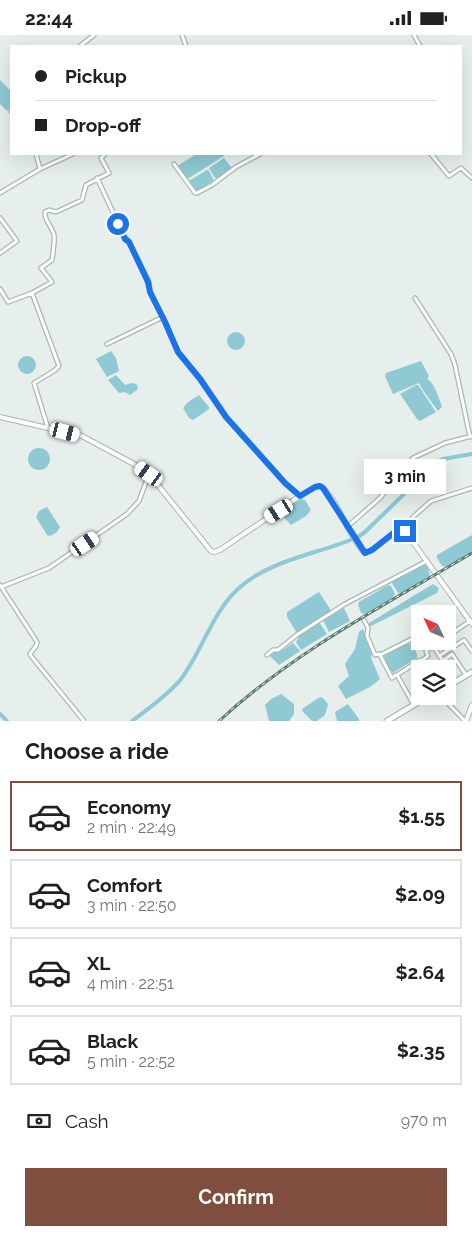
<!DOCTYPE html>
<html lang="en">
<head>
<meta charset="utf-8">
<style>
	body { margin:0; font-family:Raleway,sans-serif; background:#f2f2f2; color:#202124; height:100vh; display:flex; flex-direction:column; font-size:19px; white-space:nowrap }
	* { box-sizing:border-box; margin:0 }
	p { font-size:16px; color:#757577 }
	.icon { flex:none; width:28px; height:28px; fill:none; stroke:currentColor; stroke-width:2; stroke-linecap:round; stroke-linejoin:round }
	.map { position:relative; height:686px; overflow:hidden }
	.drawer { display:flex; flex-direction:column; background:#fff; flex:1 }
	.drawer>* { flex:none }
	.guide { position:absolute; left:10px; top:10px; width:452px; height:110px; border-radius:0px; box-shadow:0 5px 20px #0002; display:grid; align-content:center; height:110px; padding:0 25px; background:#fff }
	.needle { width:32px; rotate:314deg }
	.controls { position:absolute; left:411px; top:570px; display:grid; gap:10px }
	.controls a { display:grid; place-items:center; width:45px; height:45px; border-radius:0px; background:#fff; box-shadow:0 5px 20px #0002; font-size:25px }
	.end { position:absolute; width:22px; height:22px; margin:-11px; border:6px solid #1a73e8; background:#fff; box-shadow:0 0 0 2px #fff }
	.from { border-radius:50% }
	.bubble { position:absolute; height:35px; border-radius:0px; background:#fff; box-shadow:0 5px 20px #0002; font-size:16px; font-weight:700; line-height:35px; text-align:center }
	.car { position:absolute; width:15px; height:30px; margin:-15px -8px; border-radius:6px; box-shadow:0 0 4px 1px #0007; background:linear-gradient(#fff 24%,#345 0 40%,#fff 0 76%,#345 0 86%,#fff 0) }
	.guide b { display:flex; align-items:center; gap:18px; height:48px; font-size:19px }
	.guide b+b { border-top:1px solid #e0e0e0 }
	.guide i { width:12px; height:12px; background:#202124 }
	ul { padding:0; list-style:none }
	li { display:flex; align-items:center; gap:15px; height:70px; margin:0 10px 8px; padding:0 15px; border:2px solid #e0e0e0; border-radius:0px }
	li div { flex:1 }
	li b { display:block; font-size:19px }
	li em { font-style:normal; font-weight:700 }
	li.on { border-color:#7f4e3f }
	li>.icon { width:45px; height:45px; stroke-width:1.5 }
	h2 { padding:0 25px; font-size:22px; line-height:60px }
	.pay { display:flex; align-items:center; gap:12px; height:55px; padding:0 25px; font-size:19px }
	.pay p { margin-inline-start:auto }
	.primary-button { display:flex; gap:10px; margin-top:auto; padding:10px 25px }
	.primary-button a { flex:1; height:58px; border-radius:0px; background:#7f4e3f; color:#fff; font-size:20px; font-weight:700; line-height:58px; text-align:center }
	.status { display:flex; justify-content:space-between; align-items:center; height:35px; padding:0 25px; background:#fff; direction:ltr }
	.status svg { height:14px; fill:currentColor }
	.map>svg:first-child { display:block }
</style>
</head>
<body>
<div class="status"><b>22:44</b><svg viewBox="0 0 49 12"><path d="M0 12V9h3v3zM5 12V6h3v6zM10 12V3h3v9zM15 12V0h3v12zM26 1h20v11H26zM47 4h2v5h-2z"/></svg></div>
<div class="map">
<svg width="472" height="686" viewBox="0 0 472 686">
	<rect width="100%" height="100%" fill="#e6efeb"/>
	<path fill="#8ec9d4" d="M0 45 11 56V72L7 76 0 69Z
		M196 119H223L224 121 189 143H186L178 132 179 130Z
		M224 123 232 133 218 143H215L209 133Z
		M207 135 209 136 214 146 197 156 194 154 189 146Z
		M227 306a9 9 0 1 1 18 0a9 9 0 1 1-18 0Z
		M111 316 116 323 119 336 107 342 96 324Z
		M18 330a9 9 0 1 1 18 0a9 9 0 1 1-18 0Z
		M421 326 429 341 427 344C434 347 439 363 442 372L438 376 422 354 419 348 393 359 385 341 386 338Z
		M116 340 125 350 131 348 136 349 138 351 137 355 130 360 125 357 119 358 108 345Z
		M416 350H418L436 377 420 386 417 384 400 359Z
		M199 360 209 372V374L193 385 189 383 183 373 188 367Z
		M28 424a11 11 0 1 1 22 0a11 11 0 1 1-22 0Z
		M300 464 305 465 311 475 306 481 291 490 280 478Z
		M47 472 60 492 57 497 50 501 47 500 36 482 39 476Z
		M472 500V517L448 532 442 531 437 523V520Z
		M427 527 430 531 428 533 430 541 403 558H398L392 548 394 545Z
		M433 549 439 553 437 558 369 592V588Z
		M388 550 391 551 395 559 392 563 365 579 361 578 358 570 359 567Z
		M319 557 330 574V578L297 598 287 582V577Z
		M344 573 350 586 329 597 323 585Z
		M319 587 327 599 301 615 296 607 300 600Z
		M363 594 372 617 371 623 380 644 370 652 346 664 338 651 349 641 345 629 355 614 359 597Z
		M293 608 300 616 279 630 270 621 275 616H281Z
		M406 608 413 610 417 619V623L393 638 386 629 384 621 391 615Z
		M281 659 294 669V679L289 686H269L265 670 271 664Z
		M320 662 323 663 328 669 325 680 317 686H312L303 677 302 674Z
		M348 669 359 684V686H337L335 677Z"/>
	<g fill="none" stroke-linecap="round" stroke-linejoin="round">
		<path stroke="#8ec9d4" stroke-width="4" d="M0 679 7 686
			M132 686C147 675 170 658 181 644 203 615 212 577 239 553 271 524 319 519 358 502L365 497 404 459 427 430 443 424 472 419"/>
		<g stroke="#a8b8b2" stroke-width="5.5">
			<path id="minor" d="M182 0 186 11
				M414 0 420 11
				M80 11 94 0
				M11 75V76
				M431 119 449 141 461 133 472 143
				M174 129 195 158H197L212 150 236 132 260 119
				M40 134 73 119
				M97 143 124 201 129 207 149 247 150 257 165 287 178 317 201 344 226 382 285 448 300 461
				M0 158 40 134 36 119
				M0 183 17 206 0 218
				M0 254 8 267 32 258 52 247 41 233 52 225C53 217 55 207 54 200 52 191 44 186 45 177L49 175 56 177 82 165 86 150 109 138 101 123 105 119
				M32 258 59 331 54 336 34 348 48 393
				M415 263 451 319 455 330 470 402
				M107 309 163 282
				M347 492 380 463 413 423 445 408 472 401
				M405 496 412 487V483L431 466 472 453
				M0 550 37 607 36 611 30 619 31 621 84 686
				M1 552 49 533 127 479 139 466 149 439
				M364 585 368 593 367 601 375 620 379 619 380 620 392 643 396 640
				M448 592 452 598
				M448 601 470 586
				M433 611 443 626 452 619 466 640
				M267 620 273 615H278L298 599 345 569 427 526
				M380 620 420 600
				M439 621 464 605 472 616
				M441 661 465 686
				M414 670 397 640 420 625 421 626 428 621 426 616 440 606"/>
		</g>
		<g stroke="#a8b8b2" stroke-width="6">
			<path id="tertiary" d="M0 382 82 401 134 429 149 439 211 516 214 517 220 515 300 461 315 452 320 451C337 462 349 503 365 518L372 515 402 492 472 589
				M466 686 472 670"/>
		</g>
		<g stroke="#a4bbb3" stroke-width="7">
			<path id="secondary" d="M448 651 472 637
				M387 686 429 661"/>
		</g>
		<use href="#minor" stroke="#fff" stroke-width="3"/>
		<use href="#tertiary" stroke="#fff" stroke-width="4"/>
		<use href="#secondary" stroke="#fff" stroke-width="4.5"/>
		<g stroke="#5f7d75" stroke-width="3">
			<path id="rail" d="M219 686C295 616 383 571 472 518"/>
		</g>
		<use href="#rail" stroke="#f7fbf9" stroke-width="1" stroke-dasharray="4" stroke-linecap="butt"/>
	</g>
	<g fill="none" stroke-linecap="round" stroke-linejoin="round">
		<path stroke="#1a73e8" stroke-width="6" d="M118 189 125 204 129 207 148 247 150 257 165 287 178 317 200 344 226 382 285 448 300 461 315 452 320 451 323 453 365 518 372 515 401 492 405 496"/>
	</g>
</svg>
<div class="controls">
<a><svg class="needle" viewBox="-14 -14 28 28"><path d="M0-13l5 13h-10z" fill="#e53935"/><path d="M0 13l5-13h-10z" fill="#757577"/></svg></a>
<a><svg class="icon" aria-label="layers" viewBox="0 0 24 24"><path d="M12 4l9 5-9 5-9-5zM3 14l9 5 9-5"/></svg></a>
</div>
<i class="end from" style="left:118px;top:189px"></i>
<i class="end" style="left:405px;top:496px"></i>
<div class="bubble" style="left:364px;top:424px;width:82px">3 min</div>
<i class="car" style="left:65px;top:397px;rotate:104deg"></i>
<i class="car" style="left:149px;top:439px;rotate:305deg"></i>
<i class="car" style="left:279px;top:476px;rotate:239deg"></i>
<i class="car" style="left:85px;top:509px;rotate:56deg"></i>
<div class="guide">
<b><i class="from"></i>Pickup</b>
<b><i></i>Drop-off</b>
</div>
</div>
<section class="drawer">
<h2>Choose a ride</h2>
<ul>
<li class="on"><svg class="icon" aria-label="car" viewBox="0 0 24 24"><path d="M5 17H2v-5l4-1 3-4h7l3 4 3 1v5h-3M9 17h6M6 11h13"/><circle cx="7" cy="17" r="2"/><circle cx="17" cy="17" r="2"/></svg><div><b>Economy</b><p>2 min · 22:49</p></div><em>$1.55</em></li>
<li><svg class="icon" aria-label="car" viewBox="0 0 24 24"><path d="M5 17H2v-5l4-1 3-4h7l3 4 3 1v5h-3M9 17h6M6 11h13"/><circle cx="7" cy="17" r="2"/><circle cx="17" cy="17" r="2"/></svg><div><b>Comfort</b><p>3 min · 22:50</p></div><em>$2.09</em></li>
<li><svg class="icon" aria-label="car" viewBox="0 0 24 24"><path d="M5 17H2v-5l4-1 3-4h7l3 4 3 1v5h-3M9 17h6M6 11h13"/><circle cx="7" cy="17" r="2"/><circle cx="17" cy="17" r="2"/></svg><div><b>XL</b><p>4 min · 22:51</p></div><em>$2.64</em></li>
<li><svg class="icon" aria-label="car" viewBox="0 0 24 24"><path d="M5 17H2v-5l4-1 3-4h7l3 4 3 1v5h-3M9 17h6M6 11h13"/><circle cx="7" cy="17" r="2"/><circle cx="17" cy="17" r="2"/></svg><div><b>Black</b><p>5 min · 22:52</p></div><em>$2.35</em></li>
</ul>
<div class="pay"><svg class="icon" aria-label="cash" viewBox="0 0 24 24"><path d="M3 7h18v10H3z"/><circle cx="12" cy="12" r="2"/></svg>Cash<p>970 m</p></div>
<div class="primary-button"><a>Confirm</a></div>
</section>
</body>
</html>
